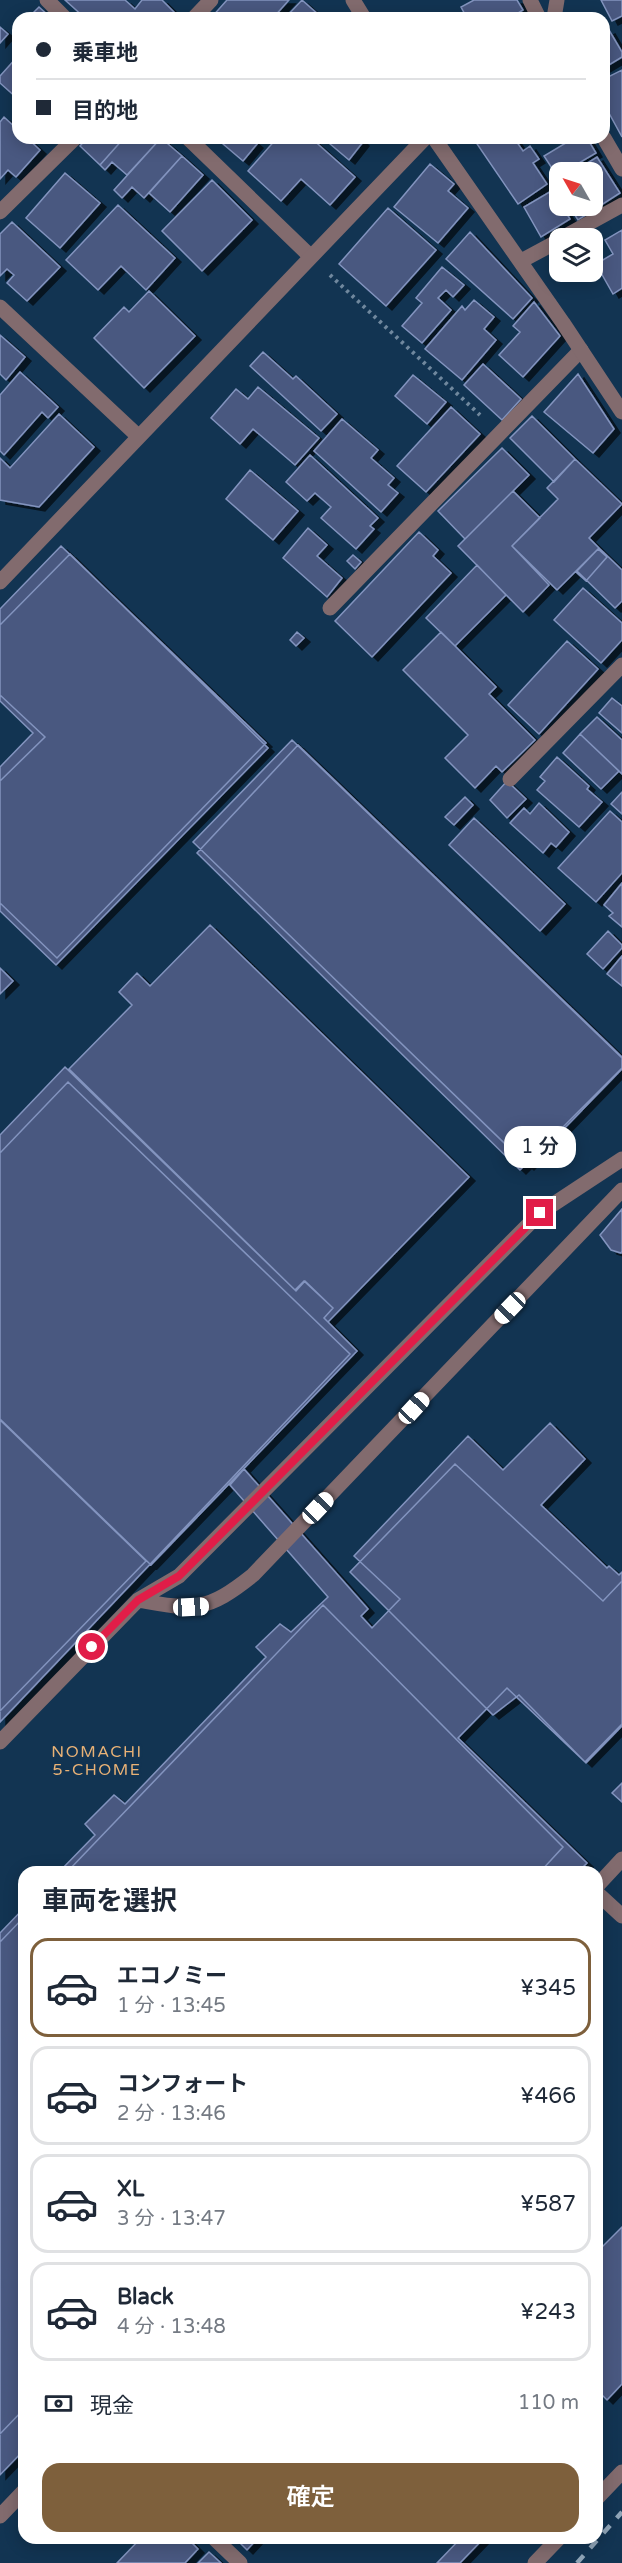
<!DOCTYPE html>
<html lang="ja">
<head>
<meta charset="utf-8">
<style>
	body { margin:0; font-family:"Varela Round","Noto Sans JP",sans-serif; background:#f2f2f3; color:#1f2937; height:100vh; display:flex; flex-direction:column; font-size:22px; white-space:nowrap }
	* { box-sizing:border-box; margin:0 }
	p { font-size:20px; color:#747a83 }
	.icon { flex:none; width:33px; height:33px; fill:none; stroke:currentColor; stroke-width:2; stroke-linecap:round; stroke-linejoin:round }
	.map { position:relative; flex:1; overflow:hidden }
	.side { position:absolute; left:18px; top:1866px; width:585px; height:678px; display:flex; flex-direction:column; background:#fff; border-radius:18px; box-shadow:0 3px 15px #0003 }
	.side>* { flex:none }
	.hud { position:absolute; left:12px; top:12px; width:598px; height:132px; border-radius:18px; box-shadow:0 3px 15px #0003; display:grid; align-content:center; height:132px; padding:0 24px; background:#fff }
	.needle { width:39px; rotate:309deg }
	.controls { position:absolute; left:549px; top:162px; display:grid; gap:12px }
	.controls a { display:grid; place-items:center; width:54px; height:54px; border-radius:12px; background:#fff; box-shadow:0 3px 15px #0003; font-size:30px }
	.end { position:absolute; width:27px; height:27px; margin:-14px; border:8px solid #e11d48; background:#fff; box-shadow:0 0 0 3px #fff }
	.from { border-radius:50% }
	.bubble { position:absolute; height:42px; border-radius:18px; background:#fff; box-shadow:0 3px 15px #0003; font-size:20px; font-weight:600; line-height:42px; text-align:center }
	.car { position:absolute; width:18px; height:36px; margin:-18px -9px; border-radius:8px; box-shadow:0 0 4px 2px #0007; background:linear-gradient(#fff 24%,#345 0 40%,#fff 0 76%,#345 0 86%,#fff 0) }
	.hud b { display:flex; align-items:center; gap:21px; height:57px; font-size:22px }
	.hud b+b { border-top:2px solid #e0e1e3 }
	.hud i { width:15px; height:15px; background:#1f2937 }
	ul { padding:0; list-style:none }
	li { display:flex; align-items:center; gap:18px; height:99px; margin:0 12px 9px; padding:0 12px; border:3px solid #e0e1e3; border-radius:18px }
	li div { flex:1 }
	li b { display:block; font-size:22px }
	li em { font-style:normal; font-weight:600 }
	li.active { border-color:#7e603c }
	li>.icon { width:54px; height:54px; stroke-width:1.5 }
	h2 { padding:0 24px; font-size:27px; line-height:72px }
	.pay { display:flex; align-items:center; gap:15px; height:66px; padding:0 24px; font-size:22px }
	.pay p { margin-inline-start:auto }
	.button { display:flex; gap:12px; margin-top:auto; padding:12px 24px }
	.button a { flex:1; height:69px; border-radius:18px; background:#7e603c; color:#fff; font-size:24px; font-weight:600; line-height:69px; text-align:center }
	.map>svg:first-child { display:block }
</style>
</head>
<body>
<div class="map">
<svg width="622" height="2563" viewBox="0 0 622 2563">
	<defs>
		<filter id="shadow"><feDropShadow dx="6" dy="4" stdDeviation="0" flood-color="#0009"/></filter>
	</defs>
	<rect width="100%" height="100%" fill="#123452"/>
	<path fill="#4a5980" stroke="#8394bf" stroke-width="1.5" filter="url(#shadow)" d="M65 0H125L135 9 142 0H162L174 12 169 18H104L100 15 97 18H85Z
		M227 0H289L273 18H211Z
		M302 0 320 16 318 18H285Z
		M474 0H517L523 10 518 13 521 18H467L461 7Z
		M601 0H622V16L612 21Z
		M39 7 51 18H28Z
		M0 27 8 34 0 43Z
		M609 30 622 52V57L604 68V33Z
		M18 56V99L0 83V76Z
		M622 70V137L604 104V79Z
		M4 117 18 130V138H27L40 150 16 177 8 170 0 179V122Z
		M87 138H124L100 165 80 146Z
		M124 138H161L127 175 112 162 105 170 100 165Z
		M161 138 182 156 144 198 132 187 122 198 114 190Z
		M216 138H250L257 144 243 161Z
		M277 138H311L355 177 330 205 301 179 281 201 248 171Z
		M323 138H359L363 142 349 160Z
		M473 138H514L523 151 530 146 539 159 533 163 547 184 518 204Z
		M574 138H587L596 153 557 176 544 156Z
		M182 156 203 175 170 212 149 193Z
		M597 157 620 193 578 220 569 206H592V172H573Z
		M430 164 454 184 448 191 468 208 438 243 394 207Z
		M65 173 100 203 60 248 26 218Z
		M212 180 252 220 202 271 162 231Z
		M553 190 560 201V206H562L570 219 541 237 524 207Z
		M118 205 175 258 146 290 121 266 98 290 66 260Z
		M388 208 436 250 386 306 339 264Z
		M12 222 60 267 27 301 7 283 14 275 7 269 0 276V234Z
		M622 230V288L613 294 596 264 613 254 605 240Z
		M470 232 532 298 513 319 446 259Z
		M442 267 464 285 453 297 446 290 438 298 451 310 422 343 402 326 422 303 416 298Z
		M149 291 195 336 144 388 94 338 124 307 129 312Z
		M474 300 494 317 484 329 496 340 462 380 425 349 462 306 465 310Z
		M534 302 560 336 523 377 499 355 520 332 513 326Z
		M0 335 25 357 6 380 0 374Z
		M263 352 293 379 296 376 337 414 321 431 250 366Z
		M483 364 521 399 502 420 464 385Z
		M20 372 58 407 48 418 42 412 4 455 0 451V395Z
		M578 374 614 429 593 453 544 412Z
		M413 375 446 402 427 424 395 396Z
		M258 387 319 438 295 465 253 429 240 444 211 418 236 389 248 399Z
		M451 407 480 434 426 492 397 466Z
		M59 414 94 447 39 507 0 500V458L10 468Z
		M532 416 575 459 554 482 510 438Z
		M342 419 378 450 371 458 394 478 388 485 398 493 381 512 314 451Z
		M502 448 529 475 465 539 438 511Z
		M310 455 378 518 370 526 374 529 356 549 321 518 331 507 315 493 307 501 286 482Z
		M575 459 622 504 589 538 599 548 557 590 512 546 558 499 547 488Z
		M250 470 298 511 273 540 226 499Z
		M513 491 540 518 512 546 549 585 523 612 458 546Z
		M308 528 327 545 317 556 342 578 327 597 283 558Z
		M419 532 438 550 433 556 451 573 372 657 335 621Z
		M61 546 266 743 57 958 0 903V767L33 733 0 701V609Z
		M599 548 622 570V601L615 608 577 571Z
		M598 549 607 557 586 581 576 572Z
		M70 554 268 748 56 965 0 911V781L45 737 0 695V625Z
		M353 555 361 562 355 569 347 561Z
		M477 565 506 595 455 646 426 618Z
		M583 588 622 623V640L601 663 554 620Z
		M297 632 304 638 296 646 290 640Z
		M441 632 496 687 489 694 535 740 502 772 496 766 475 788 445 758 468 735 403 670Z
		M567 641 598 669 539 734 508 705Z
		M612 698 622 706V733L599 713Z
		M597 717 622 740V774L580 734Z
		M580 734 619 771 601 789 563 753Z
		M292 740 622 1058V1069L528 1166 193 842Z
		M298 745 622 1057V1068L520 1170 197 853Z
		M557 757 589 786 587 789 602 802 579 827 537 790 545 781 540 777Z
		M507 781 526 799 507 818 490 800Z
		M622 792V814L611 804Z
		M465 797 473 805 454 825 445 817Z
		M539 803 569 832 556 847 551 843 543 853 510 823 524 808 530 814Z
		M610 811 622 822V873L596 902 558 868Z
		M474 818 565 904 540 931 449 845Z
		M622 883V927L609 916 613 913 604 905Z
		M210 925 469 1177 328 1322 324 1318 333 1308 304 1281 295 1290 69 1069 132 1005 119 992 137 973 150 986Z
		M608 931 622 945V948L603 969 587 954Z
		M622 956V986L607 974Z
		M0 968 13 981 0 994Z
		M65 1067 296 1291 305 1281 333 1308 324 1318 357 1351 151 1565 0 1419V1135Z
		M68 1082 350 1354 0 1722V1153Z
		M622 1209V1251L621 1253 611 1250 600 1235Z
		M0 1420 146 1561 0 1711Z
		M550 1423 585 1459 541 1505 607 1568 609 1566 619 1575 622 1572V1724L585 1762 507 1688 458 1738 587 1863 578 1872H59L95 1835 85 1824 114 1795 125 1804 266 1657 256 1647 280 1624 291 1632 328 1597 230 1485 244 1469 368 1609 361 1616 372 1628 400 1599 354 1556 468 1436 503 1470Z
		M455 1464 603 1601 622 1581V1726L586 1763 519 1695 493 1715 350 1572Z
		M323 1605 563 1847 540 1872H67Z
		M622 1783V1802L612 1793Z
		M24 1908V2450L0 2475V1933Z
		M24 1917V2409L0 2434V1942Z
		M622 2227V2384L607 2400 597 2390V2252Z
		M141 2538H187L198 2549 185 2563H117Z
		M235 2538H256L257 2539 247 2550Z
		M461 2538H484L460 2563H437Z
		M209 2552 221 2563H198Z"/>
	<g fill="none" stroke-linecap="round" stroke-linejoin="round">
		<path stroke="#70889e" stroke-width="4" stroke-dasharray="3 4.5" stroke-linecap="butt" d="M330 275 480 415"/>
		<path stroke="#826b6e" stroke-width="15" d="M47 0 65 18
			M530 0 539 18
			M194 18 211 0
			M188 138 310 256
			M604 138 622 169
			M0 212 75 138
			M330 608 581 350
			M510 779 622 665
			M138 1600C194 1611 208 1611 253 1575L622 1190
			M0 1742 138 1600 179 1576 540 1213 622 1159
			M214 2538 240 2563"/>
		<path stroke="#826b6e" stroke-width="15" d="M353 0 364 18
			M554 18 557 0
			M434 138 563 323 622 412
			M562 238 622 205
			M521 261 560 240
			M0 307 139 437
			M0 582 425 138
			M597 1886 622 1859
			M597 1893 622 1916
			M597 2498 622 2472
			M0 2516 24 2491
			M535 2563 559 2538"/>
		<path stroke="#8fa4b7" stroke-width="4.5" stroke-dasharray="10 10" stroke-linecap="butt" d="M577 2563 622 2512"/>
	</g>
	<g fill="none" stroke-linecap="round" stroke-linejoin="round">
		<path stroke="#e11d48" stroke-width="8" d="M92 1647 138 1600 179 1576 540 1213"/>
	</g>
	<g text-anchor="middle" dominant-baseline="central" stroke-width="5" stroke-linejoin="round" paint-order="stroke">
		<g font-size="16" letter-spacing="1.5" fill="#e9b276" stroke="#123452">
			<text x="97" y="1752">NOMACHI<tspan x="97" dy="18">5-CHOME</tspan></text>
		</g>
	</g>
</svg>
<div class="controls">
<a><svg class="needle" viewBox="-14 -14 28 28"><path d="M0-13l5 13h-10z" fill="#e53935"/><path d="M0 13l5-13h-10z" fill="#747a83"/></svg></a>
<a><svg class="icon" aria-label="layers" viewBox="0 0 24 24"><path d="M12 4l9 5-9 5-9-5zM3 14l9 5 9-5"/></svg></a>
</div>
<i class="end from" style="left:92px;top:1647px"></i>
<i class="end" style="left:540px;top:1213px"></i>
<div class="bubble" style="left:504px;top:1126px;width:72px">1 分</div>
<i class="car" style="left:510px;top:1308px;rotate:224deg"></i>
<i class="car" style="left:414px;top:1408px;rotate:43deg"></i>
<i class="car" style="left:318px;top:1508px;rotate:44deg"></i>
<i class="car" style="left:191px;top:1607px;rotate:87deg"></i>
<div class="hud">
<b><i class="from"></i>乗車地</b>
<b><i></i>目的地</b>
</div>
<section class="side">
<h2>車両を選択</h2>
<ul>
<li class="active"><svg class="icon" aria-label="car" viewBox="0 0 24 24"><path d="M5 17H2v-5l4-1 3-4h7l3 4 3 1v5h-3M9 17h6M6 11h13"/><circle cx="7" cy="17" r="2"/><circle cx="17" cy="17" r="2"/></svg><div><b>エコノミー</b><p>1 分 · 13:45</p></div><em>¥345</em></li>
<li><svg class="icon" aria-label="car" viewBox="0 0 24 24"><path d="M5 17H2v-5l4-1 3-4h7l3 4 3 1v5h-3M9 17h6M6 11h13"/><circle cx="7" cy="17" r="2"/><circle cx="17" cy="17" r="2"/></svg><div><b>コンフォート</b><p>2 分 · 13:46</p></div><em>¥466</em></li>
<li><svg class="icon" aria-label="car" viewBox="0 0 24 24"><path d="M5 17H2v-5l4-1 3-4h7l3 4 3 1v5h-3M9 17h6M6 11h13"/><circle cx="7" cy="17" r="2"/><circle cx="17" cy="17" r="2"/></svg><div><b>XL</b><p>3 分 · 13:47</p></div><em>¥587</em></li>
<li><svg class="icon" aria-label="car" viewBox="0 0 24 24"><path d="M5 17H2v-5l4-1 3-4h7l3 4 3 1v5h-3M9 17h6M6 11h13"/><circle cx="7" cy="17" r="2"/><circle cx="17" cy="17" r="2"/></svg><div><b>Black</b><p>4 分 · 13:48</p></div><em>¥243</em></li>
</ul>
<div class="pay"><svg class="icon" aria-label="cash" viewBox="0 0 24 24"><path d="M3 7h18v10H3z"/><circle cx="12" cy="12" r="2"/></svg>現金<p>110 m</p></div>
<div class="button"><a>確定</a></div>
</section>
</div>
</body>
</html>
